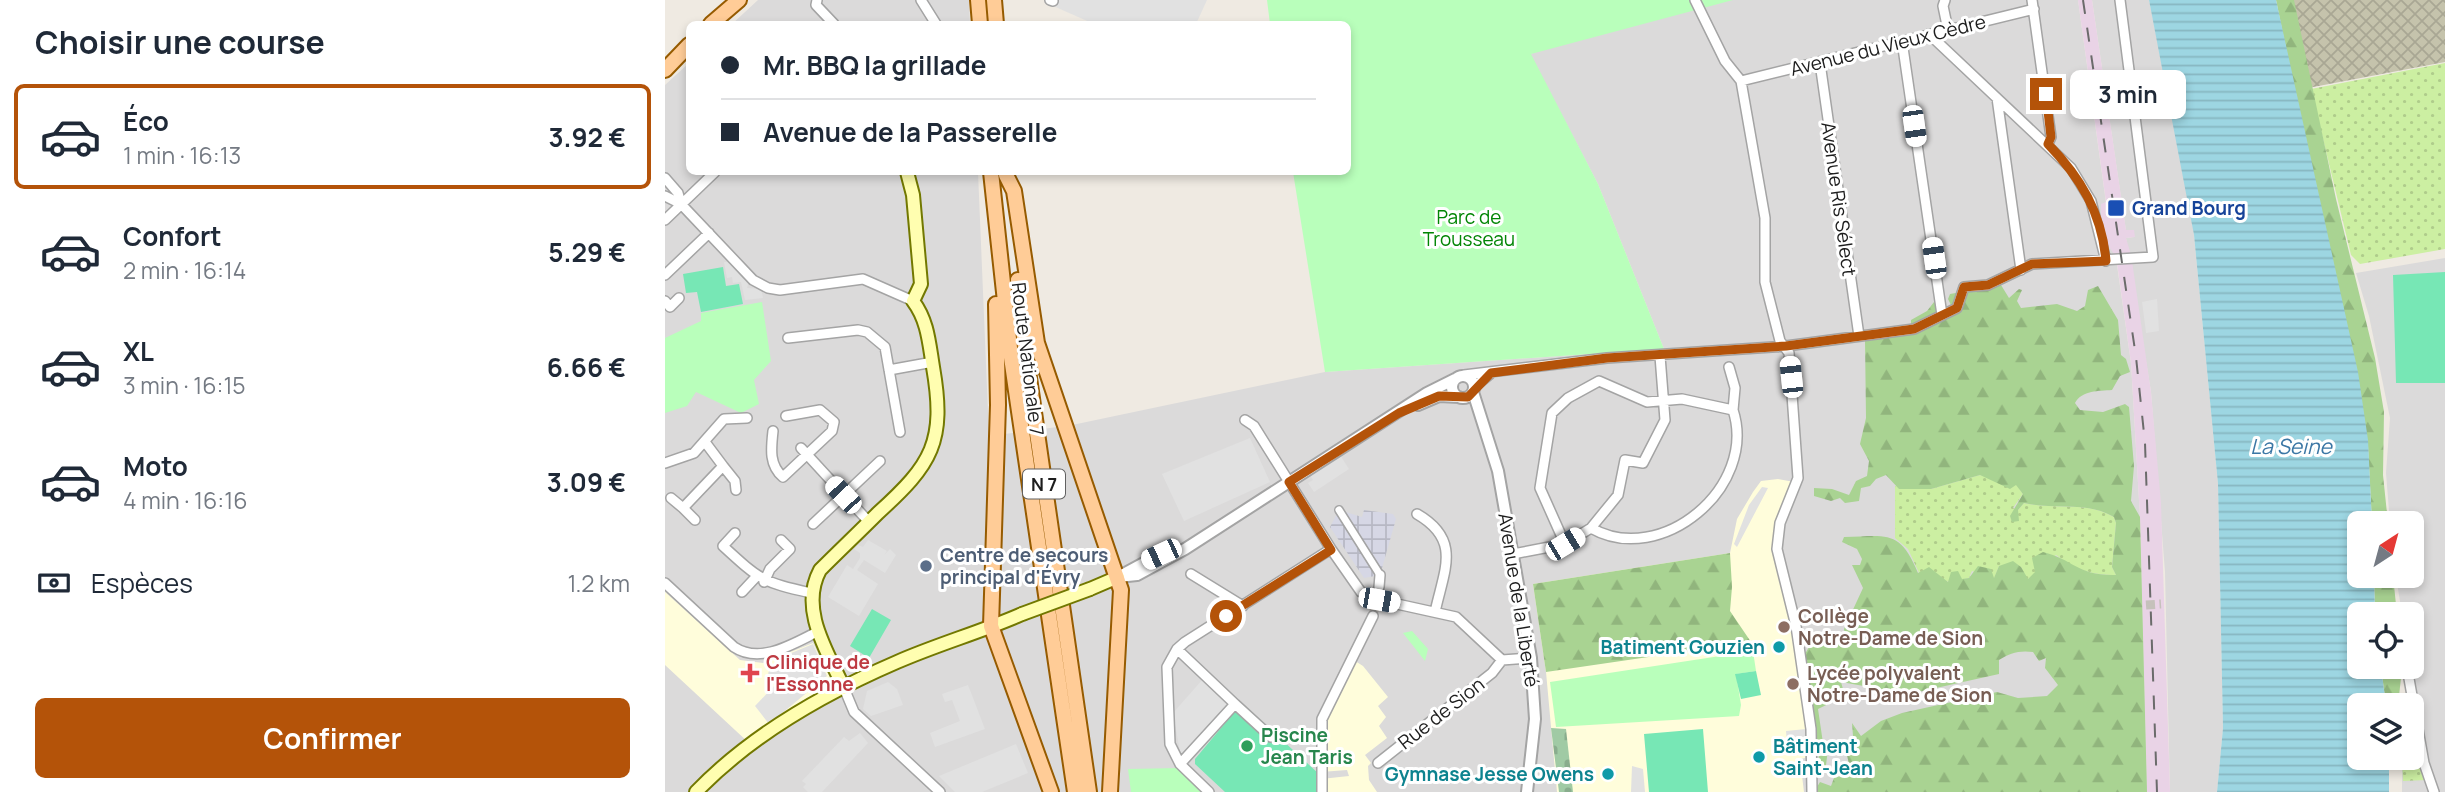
<!DOCTYPE html>
<html lang="fr">
<head>
<meta charset="utf-8">
<style>
	body { margin:0; font-family:Manrope,sans-serif; background:#f6f6f7; color:#1f2937; height:100vh; display:flex; flex-direction:column; font-size:26px; white-space:nowrap }
	* { box-sizing:border-box; margin:0 }
	p { font-size:23px; color:#747a83 }
	.icon { flex:none; width:38px; height:38px; fill:none; stroke:currentColor; stroke-width:2; stroke-linecap:round; stroke-linejoin:round }
	.map { position:relative; flex:1; overflow:hidden }
	.side { display:flex; flex-direction:column; background:#fff; width:665px }
	.side>* { flex:none }
	.hud { position:absolute; left:21px; top:21px; width:665px; height:154px; border-radius:10px; box-shadow:0 4px 10px #0003; display:grid; align-content:center; height:154px; padding:0 35px; background:#fff }
	.needle { width:46px; rotate:36deg }
	.fabs { position:absolute; left:1682px; top:511px; display:grid; gap:14px }
	.fabs a { display:grid; place-items:center; width:77px; height:77px; border-radius:10px; background:#fff; box-shadow:0 4px 10px #0003; font-size:35px }
	.end { position:absolute; width:32px; height:32px; margin:-16px; border:9px solid #b45309; background:#fff; box-shadow:0 0 0 4px #fff }
	.from { border-radius:50% }
	.bubble { position:absolute; height:49px; border-radius:10px; background:#fff; box-shadow:0 4px 10px #0003; font-size:23px; font-weight:700; line-height:49px; text-align:center }
	.car { position:absolute; width:21px; height:42px; margin:-21px -10px; border-radius:9px; box-shadow:0 0 5px 2px #0007; background:linear-gradient(#fff 24%,#345 0 40%,#fff 0 76%,#345 0 86%,#fff 0) }
	.hud b { display:flex; align-items:center; gap:24px; height:66px; font-size:26px }
	.hud b+b { border-top:2px solid #e0e1e3 }
	.hud i { width:18px; height:18px; background:#1f2937 }
	ul { padding:0; list-style:none }
	li { display:flex; align-items:center; gap:21px; height:105px; margin:0 14px 10px; padding:0 21px; border:4px solid transparent; border-radius:10px }
	li div { flex:1 }
	li b { display:block; font-size:26px }
	li em { font-style:normal; font-weight:700 }
	li.selected { border-color:#b45309 }
	li>.icon { width:63px; height:63px; stroke-width:1.5 }
	h2 { padding:0 35px; font-size:32px; line-height:84px }
	.pay { display:flex; align-items:center; gap:18px; height:77px; padding:0 35px; font-size:26px }
	.pay p { margin-inline-start:auto }
	.cta { display:flex; gap:14px; margin-top:auto; padding:14px 35px }
	.cta a { flex:1; height:80px; border-radius:10px; background:#b45309; color:#fff; font-size:28px; font-weight:700; line-height:80px; text-align:center }
	main { display:flex; flex:1; min-height:0 }
	.map>svg:first-child { display:block }
</style>
</head>
<body>
<main>
<section class="side">
<h2>Choisir une course</h2>
<ul>
<li class="selected"><svg class="icon" aria-label="car" viewBox="0 0 24 24"><path d="M5 17H2v-5l4-1 3-4h7l3 4 3 1v5h-3M9 17h6M6 11h13"/><circle cx="7" cy="17" r="2"/><circle cx="17" cy="17" r="2"/></svg><div><b>Éco</b><p>1 min · 16:13</p></div><em>3.92 €</em></li>
<li><svg class="icon" aria-label="car" viewBox="0 0 24 24"><path d="M5 17H2v-5l4-1 3-4h7l3 4 3 1v5h-3M9 17h6M6 11h13"/><circle cx="7" cy="17" r="2"/><circle cx="17" cy="17" r="2"/></svg><div><b>Confort</b><p>2 min · 16:14</p></div><em>5.29 €</em></li>
<li><svg class="icon" aria-label="car" viewBox="0 0 24 24"><path d="M5 17H2v-5l4-1 3-4h7l3 4 3 1v5h-3M9 17h6M6 11h13"/><circle cx="7" cy="17" r="2"/><circle cx="17" cy="17" r="2"/></svg><div><b>XL</b><p>3 min · 16:15</p></div><em>6.66 €</em></li>
<li><svg class="icon" aria-label="car" viewBox="0 0 24 24"><path d="M5 17H2v-5l4-1 3-4h7l3 4 3 1v5h-3M9 17h6M6 11h13"/><circle cx="7" cy="17" r="2"/><circle cx="17" cy="17" r="2"/></svg><div><b>Moto</b><p>4 min · 16:16</p></div><em>3.09 €</em></li>
</ul>
<div class="pay"><svg class="icon" aria-label="cash" viewBox="0 0 24 24"><path d="M3 7h18v10H3z"/><circle cx="12" cy="12" r="2"/></svg>Espèces<p>1.2 km</p></div>
<div class="cta"><a>Confirmer</a></div>
</section>
<div class="map">
<svg width="1780" height="792" viewBox="0 0 1780 792">
	<defs>
		<pattern id="construction-cross-hatch" width="8" height="8" patternUnits="userSpaceOnUse" patternTransform="scale(1.75)"><rect width="8" height="8" fill="#c5c3ac"/><path d="M0 0l8 8M0 8l8-8" fill="none" stroke="#a9a794"/></pattern>
		<pattern id="grass-dots" width="8" height="8" patternUnits="userSpaceOnUse" patternTransform="scale(1.75)"><rect width="8" height="8" fill="#ccefa2"/><path d="M2 2h.1M6 6h.1" fill="none" stroke="#afcc8b" stroke-width="1.8" stroke-linecap="round"/></pattern>
		<pattern id="forest-firs" width="22" height="20" patternUnits="userSpaceOnUse" patternTransform="scale(1.75)"><rect width="22" height="20" fill="#a9d392"/><path d="M5 1l3.5 6h-7zM16 11l3.5 6h-7z" fill="#91b57d"/></pattern>
		<pattern id="cemetery-stones" width="16" height="16" patternUnits="userSpaceOnUse" patternTransform="scale(1.75)"><rect width="16" height="16" fill="#a0caa4"/><path d="M2 7V4a2 2 0 0 1 4 0v3zM10 15v-3a2 2 0 0 1 4 0v3z" fill="#89ad8d"/></pattern>
		<pattern id="plaza-grid" width="8" height="8" patternUnits="userSpaceOnUse" patternTransform="scale(1.75)"><rect width="8" height="8" fill="#d6d7e5"/><path d="M0 4h8M4 0v8" fill="none" stroke="#b7b8c4"/></pattern>
		<pattern id="water-rules" width="6" height="5" patternUnits="userSpaceOnUse" patternTransform="scale(1.75)"><rect width="6" height="5" fill="#9dd6e2"/><path d="M0 2.5h6" fill="none" stroke="#87b7c1"/></pattern>
	</defs>
	<rect width="100%" height="100%" fill="#efeae2"/>
	<path fill="#dbdada" d="M93 0H304L305 24H67Z
		M1016 0H1413L1441 203 1436 215 1445 245 1450 251 1466 363 1475 517 1482 792H0V85L24 63V172H313L324 436 407 425 660 372 999 349 933 184 865 54Z
		M1427 0H1484L1520 176 1529 235 1553 484 1558 728 1552 792H1505L1500 572 1486 392 1461 238 1469 237V231H1461Z
		M1780 258V792H1737V758H1746L1747 730 1751 729 1753 713 1746 667V614H1737L1731 576H1746V523H1725L1721 473 1725 418 1704 316 1691 273Z"/>
	<path fill="#fffddb" d="M1113 479 1129 482 1109 552 1123 601 1139 716 1143 750 1140 758 1135 759 1139 792H892L881 672 868 584 1065 553 1072 519 1088 492 1096 481Z
		M0 592 75 660 98 663 148 643 166 680 163 688 84 743 0 665Z
		M687 659 698 666 723 697 713 706 721 717 714 726 722 738 700 755 706 763 703 766 704 780 712 792H657L656 779 684 776 682 770 656 772 657 719Z"/>
	<path fill="#e9d3e6" d="M1413 0H1427L1461 230H1469L1470 237 1461 238 1466 255 1451 257 1442 244 1436 215V204L1441 202Z
		M1467 261 1486 392 1496 503 1505 792H1482L1475 517 1466 363 1452 263Z"/>
	<path fill="url(#construction-cross-hatch)" d="M1627 0H1780V62L1643 88Z"/>
	<path fill="url(#grass-dots)" d="M1780 63V249L1695 264 1686 255 1646 89Z
		M1315 475 1351 484 1358 494 1348 508 1353 510 1359 503C1389 510 1422 501 1449 517L1451 523 1447 567 1451 575C1427 575 1411 570 1391 555L1362 580 1356 567 1334 566 1329 579 1307 571 1304 578 1284 582 1254 573 1243 549 1230 538V486L1266 489Z
		M1747 731H1751L1762 780 1738 781 1737 758H1746Z"/>
	<path fill="url(#forest-firs)" d="M1611 0H1629L1671 199 1710 358 1719 412 1718 475 1723 523H1707L1703 446Z
		M1336 285 1344 298 1354 289 1357 290 1352 301 1356 308 1392 304 1412 311 1420 306 1423 290 1433 286 1453 320 1456 355 1461 359 1465 372 1455 376 1447 390C1434 391 1417 390 1410 403L1415 410 1438 412 1460 404 1464 407 1469 466 1466 501 1475 517 1482 792H1149L1155 782 1166 786 1169 778 1186 773 1179 742 1188 736 1187 723 1196 736 1216 721 1237 713 1332 692 1353 698 1382 696 1393 685 1380 668 1381 658 1374 661 1368 652C1355 650 1344 653 1334 660V674L1244 694 1176 682 1180 696 1153 709 1158 743 1163 749 1160 773 1152 771 1155 748 1148 740 1137 659 1147 642 1153 641 1160 646 1181 641 1179 629 1198 588 1187 565H1195L1197 559 1192 549 1177 542 1179 537C1222 536 1235 529 1253 573L1264 567 1283 582 1286 572 1293 571 1297 579 1304 578 1313 566 1326 569 1329 578 1334 566 1348 561 1356 567 1363 579 1370 572 1367 558 1378 552C1408 559 1412 576 1451 575L1447 567 1451 523 1449 517C1422 501 1389 510 1359 503L1353 510 1354 521 1347 522 1345 516 1358 494 1351 485 1345 489 1315 475 1266 489H1234L1221 475 1211 479 1205 486 1196 488 1194 501 1180 503 1175 498 1166 501 1149 496V488L1167 489 1184 495 1191 481 1202 476 1204 461 1195 444 1201 418 1200 340 1246 332V320L1262 311 1269 302 1284 313 1288 309 1283 299 1285 294Z
		M1065 553 1067 587 1065 611 1086 642 881 672 868 584Z
		M1709 576H1728L1732 614H1710Z
		M1716 667 1737 669 1733 705H1721Z"/>
	<path fill="url(#cemetery-stones)" d="M886 728 901 729 908 792H894Z"/>
	<path fill="#b9ffbb" d="M602 0H1068L866 54 933 184 999 349 660 372 628 172H682V24H605Z
		M97 302 106 361 89 380 94 404 76 413 31 392 22 406 0 413V338L36 321V313Z
		M747 631 763 649 760 661 738 633Z
		M1088 651 1091 671 1071 674 1076 705 1074 716 891 727 885 682Z
		M514 768 539 792H466L463 769Z"/>
	<path fill="#77e7b5" d="M58 267 61 286 74 284 78 304 36 312 32 292 21 293 18 274Z
		M1780 272V383H1731L1728 275Z
		M207 609 226 620 204 658 185 646Z
		M1091 671 1096 695 1076 699 1070 674Z
		M577 703 654 774 655 792H560L530 764V759Z
		M1038 729 1043 792H984L979 734Z"/>
	<path fill="#e1e1e1" d="M389 0H542L531 24H429L386 5Z
		M59 262H65L84 281 82 288 96 289 98 298 80 300 76 282 68 283 67 277 62 278Z
		M1492 299 1494 331 1481 333 1477 302Z
		M585 438 605 482 519 521 497 474Z
		M675 455 684 469 649 492 643 483 648 480 645 475Z
		M1097 487 1103 488 1072 547 1069 544 1084 505Z
		M203 540 222 551 219 555 225 549 231 555 220 573 199 560 192 570 213 584 194 616 163 597 182 565 188 569 195 558V553L189 549 193 545 198 547Z
		M148 644 162 676 104 724 90 706 111 684 103 673 114 658Z
		M538 679 564 704 516 757 508 713Z
		M223 682 232 689 238 705 206 716 198 709 202 691Z
		M303 685 320 729 270 747 265 733 295 721 287 700 280 702 277 694Z
		M1141 729 1142 745 1128 747 1127 742 1122 743 1121 731Z
		M195 733 203 743 157 792H143L138 787 141 784 137 781 179 737 184 741Z
		M351 744 363 773 317 792H290L274 776Z
		M967 766 978 769 980 792H966Z"/>
	<path fill="url(#plaza-grid)" d="M674 510 697 517 699 510 728 514 731 519 715 575 699 578 665 527Z"/>
	<path fill="url(#water-rules)" d="M1484 0H1611L1693 372 1703 440 1707 523H1694V576H1709L1710 614H1694V667H1716L1721 705H1694V758H1724V792H1552L1558 728 1553 484 1529 235Z"/>
	<g fill="none" stroke-linecap="round" stroke-linejoin="round">
		<path stroke="#c5c1bb" stroke-width="9" stroke-dasharray="9 4.5" stroke-linecap="butt" d="M1481 605 1496 604
			M708 616 714 587"/>
		<g stroke="#a4a4a4" stroke-width="10">
			<path id="pedestrian" d="M674 510 715 575"/>
		</g>
		<g stroke="#a4a4a4" stroke-width="12">
			<path id="minor" d="M152 0 151 5 169 24
				M256 0 271 24
				M385 0 388 1
				M1030 0 1060 61 1076 81 1100 218V282L1115 341 1124 353 1133 478 1115 523 1112 549 1131 626 1146 729 1147 792
				M1280 0 1278 6 1283 30
				M1367 0 1386 137 1383 144
				M1264 34 1406 168 1426 201 1441 261
				M1237 41 1277 315
				M1155 63 1194 336
				M1076 81 1369 9
				M1332 98 1356 270
				M0 178 13 193 16 204 88 280 103 288 115 290 198 279 248 301
				M0 196 16 204
				M0 220 50 172
				M0 275 44 233
				M0 301 5 307 14 298
				M123 338 193 330 202 332 220 347 235 432
				M1064 367 1070 388 1068 410
				M224 370 268 362
				M799 375 942 358 1121 346 1249 329 1292 308 1299 287 1323 285 1367 264 1488 257 1455 0
				M809 387 825 374
				M580 420 589 426 666 549 696 592 714 600 791 617 837 660 866 658
				M108 431C106 449 104 465 118 477L167 431 169 422 155 410 121 416
				M40 442 58 466
				M136 448 204 522
				M0 463 29 453 59 419 82 418
				M6 498 18 508 58 466 70 481 71 490
				M18 508 30 520
				M752 514C797 540 779 570 770 612
				M148 524 215 461
				M70 533 58 546C95 580 97 582 146 593
				M900 544 875 488 887 413 903 398 934 381 982 402 1017 399 1068 410C1093 487 996 568 926 528
				M848 554 900 544 926 528 953 495 960 460 978 463 1000 420 995 356
				M526 574 578 606
				M99 582 105 569 125 549 116 540
				M0 583 69 647C96 665 129 643 154 631
				M714 587 715 575
				M77 592 91 577
				M512 649 570 704 515 764
				M1743 673 1759 763 1769 792
				M179 688 189 712 275 792
				M570 704 606 737
				M713 763 827 673 837 660
				M544 792 515 764 505 744 502 667 512 649 520 642 666 549
				M657 792V719L708 616"/>
		</g>
		<g stroke="#a4a4a4" stroke-width="14">
			<path id="tertiary" d="M787 387a11 11 0 1 1 22 0a11 11 0 1 1-22 0Z
				M808 392 833 471 866 658 870 719 862 792
				M753 405 774 396 794 397
				M455 576 503 550
				M453 577 472 575 520 549 762 393 790 379"/>
		</g>
		<g stroke="#727800" stroke-width="16">
			<path id="secondary" d="M425 589 453 577
				M179 688C162 651 134 609 155 570 174 551 194 532 213 513 267 464 281 442 268 367 264 343 263 321 248 301L256 284 248 195 242 172
				M31 792C86 735 160 693 232 662 273 644 316 632 357 614"/>
		</g>
		<g stroke="#965b00" stroke-width="18">
			<path id="primary" d="M313 0 315 24
				M329 0 331 24
				M46 24 74 0
				M0 70 24 45
				M326 172 346 357 410 792
				M341 175 349 191 372 343 456 590 445 792
				M353 280 361 357 424 792
				M331 304 333 405 326 626 386 792"/>
		</g>
		<use href="#pedestrian" stroke="#fff" stroke-width="7"/>
		<use href="#minor" stroke="#fff" stroke-width="9"/>
		<use href="#tertiary" stroke="#fff" stroke-width="10"/>
		<use href="#secondary" stroke="#fffeb0" stroke-width="12"/>
		<use href="#primary" stroke="#ffcc97" stroke-width="14"/>
		<path stroke="#6b6b6b" stroke-width="2" stroke-dasharray="14 14" stroke-linecap="butt" d="M1418 0 1471 357 1480 443 1492 792"/>
		<g stroke="#727800" stroke-width="16" stroke-linecap="butt">
			<path id="secondary-bridge" d="M357 614 425 589"/>
		</g>
		<use href="#secondary-bridge" stroke="#fffeb0" stroke-width="12"/>
	</g>
	<g fill="none" stroke-linecap="round" stroke-linejoin="round">
		<path stroke="#b45309" stroke-width="9" d="M561 616 666 550 624 482 734 413 774 396 803 397 826 373 942 358 1121 346 1249 329 1292 308 1299 287 1323 285 1367 264 1441 261C1437 213 1415 177 1383 144L1386 137 1381 94"/>
	</g>
	<rect fill="#1a4fb4" stroke="#fff" stroke-width="2.5" x="1442" y="199" width="18" height="18" rx="3.5"/>
	<circle fill="#5c6f8a" stroke="#fff" stroke-width="2.5" cx="261" cy="566" r="7"/>
	<g fill="#8d6e63" stroke="#fff" stroke-width="2.5">
		<circle cx="1119" cy="627" r="7"/>
		<circle cx="1128" cy="684" r="7"/>
	</g>
	<g fill="#0f9aa8" stroke="#fff" stroke-width="2.5">
		<circle cx="1114" cy="647" r="7"/>
		<circle cx="1094" cy="757" r="7"/>
		<circle cx="943" cy="774" r="7"/>
	</g>
	<path fill="#e0444e" stroke="#fff" stroke-width="2.5" d="M81.5 662.5h7v7h7v7h-7v7h-7v-7h-7v-7h7z"/>
	<circle fill="#2e9e5b" stroke="#fff" stroke-width="2.5" cx="582" cy="746" r="7"/>
	<g text-anchor="middle" dominant-baseline="central" stroke-width="6" stroke-linejoin="round" paint-order="stroke">
		<rect fill="#fff" stroke="#616161" stroke-width="2" x="358" y="469.5" width="42" height="29" rx="5"/>
		<g font-size="18" font-weight="bold" fill="#1d1d1d">
			<text x="379" y="484">N 7</text>
		</g>
		<g font-size="19" fill="#1d1d1d" stroke="#fff">
			<text transform="translate(1223 45) rotate(-14)">Avenue du Vieux Cèdre</text>
			<text transform="translate(1174 199) rotate(82)">Avenue Ris Sélect</text>
			<text transform="translate(363 359) rotate(83)">Route Nationale 7</text>
			<text transform="translate(854 600) rotate(81)">Avenue de la Liberté</text>
			<text transform="translate(776 713) rotate(-38)">Rue de Sion</text>
		</g>
		<g font-size="19" font-weight="bold" fill="#164399" stroke="#fff" text-anchor="start">
			<text x="1467" y="208">Grand Bourg</text>
		</g>
		<g font-size="19" fill="#018504" stroke="#fff">
			<text x="804" y="217">Parc de<tspan x="804" dy="22">Trousseau</tspan></text>
		</g>
		<g font-size="19" font-weight="bold" fill="#4e5e75" stroke="#fff" text-anchor="start">
			<text x="275" y="555">Centre de secours<tspan x="275" dy="22">principal d'Évry</tspan></text>
		</g>
		<g font-size="19" font-weight="bold" fill="#785e54" stroke="#fff" text-anchor="start">
			<text x="1133" y="616">Collège<tspan x="1133" dy="22">Notre-Dame de Sion</tspan></text>
			<text x="1142" y="673">Lycée polyvalent<tspan x="1142" dy="22">Notre-Dame de Sion</tspan></text>
		</g>
		<g font-size="19" font-weight="bold" fill="#0d838f" stroke="#fff" text-anchor="end">
			<text x="1100" y="647">Batiment Gouzien</text>
			<text x="1108" y="746" text-anchor="start">Bâtiment<tspan x="1108" dy="22">Saint-Jean</tspan></text>
			<text x="929" y="774">Gymnase Jesse Owens</text>
		</g>
		<g font-size="19" font-weight="bold" fill="#be3a42" stroke="#fff" text-anchor="start">
			<text x="101" y="662">Clinique de<tspan x="101" dy="22">l'Essonne</tspan></text>
		</g>
		<g font-size="19" font-weight="bold" fill="#27864d" stroke="#fff" text-anchor="start">
			<text x="596" y="735">Piscine<tspan x="596" dy="22">Jean Taris</tspan></text>
		</g>
		<g font-size="21" font-style="italic" fill="#3b77a5" stroke="#fff">
			<text x="1626" y="446">La Seine</text>
		</g>
	</g>
</svg>
<div class="fabs">
<a><svg class="needle" viewBox="-14 -14 28 28"><path d="M0-13l5 13h-10z" fill="#e53935"/><path d="M0 13l5-13h-10z" fill="#747a83"/></svg></a>
<a><svg class="icon" aria-label="locate" viewBox="0 0 24 24"><circle cx="12" cy="12" r="6"/><path d="M12 2v4M12 18v4M2 12h4M18 12h4"/></svg></a>
<a><svg class="icon" aria-label="layers" viewBox="0 0 24 24"><path d="M12 4l9 5-9 5-9-5zM3 14l9 5 9-5"/></svg></a>
</div>
<i class="end from" style="left:561px;top:616px"></i>
<i class="end" style="left:1381px;top:94px"></i>
<div class="bubble" style="left:1405px;top:70px;width:116px">3 min</div>
<i class="car" style="left:1249px;top:126px;rotate:172deg"></i>
<i class="car" style="left:1269px;top:258px;rotate:352deg"></i>
<i class="car" style="left:1126px;top:377px;rotate:354deg"></i>
<i class="car" style="left:178px;top:495px;rotate:317deg"></i>
<i class="car" style="left:900px;top:544px;rotate:59deg"></i>
<i class="car" style="left:496px;top:554px;rotate:245deg"></i>
<i class="car" style="left:714px;top:600px;rotate:100deg"></i>
<div class="hud">
<b><i class="from"></i>Mr. BBQ la grillade</b>
<b><i></i>Avenue de la Passerelle</b>
</div>
</div>
</main>
</body>
</html>
